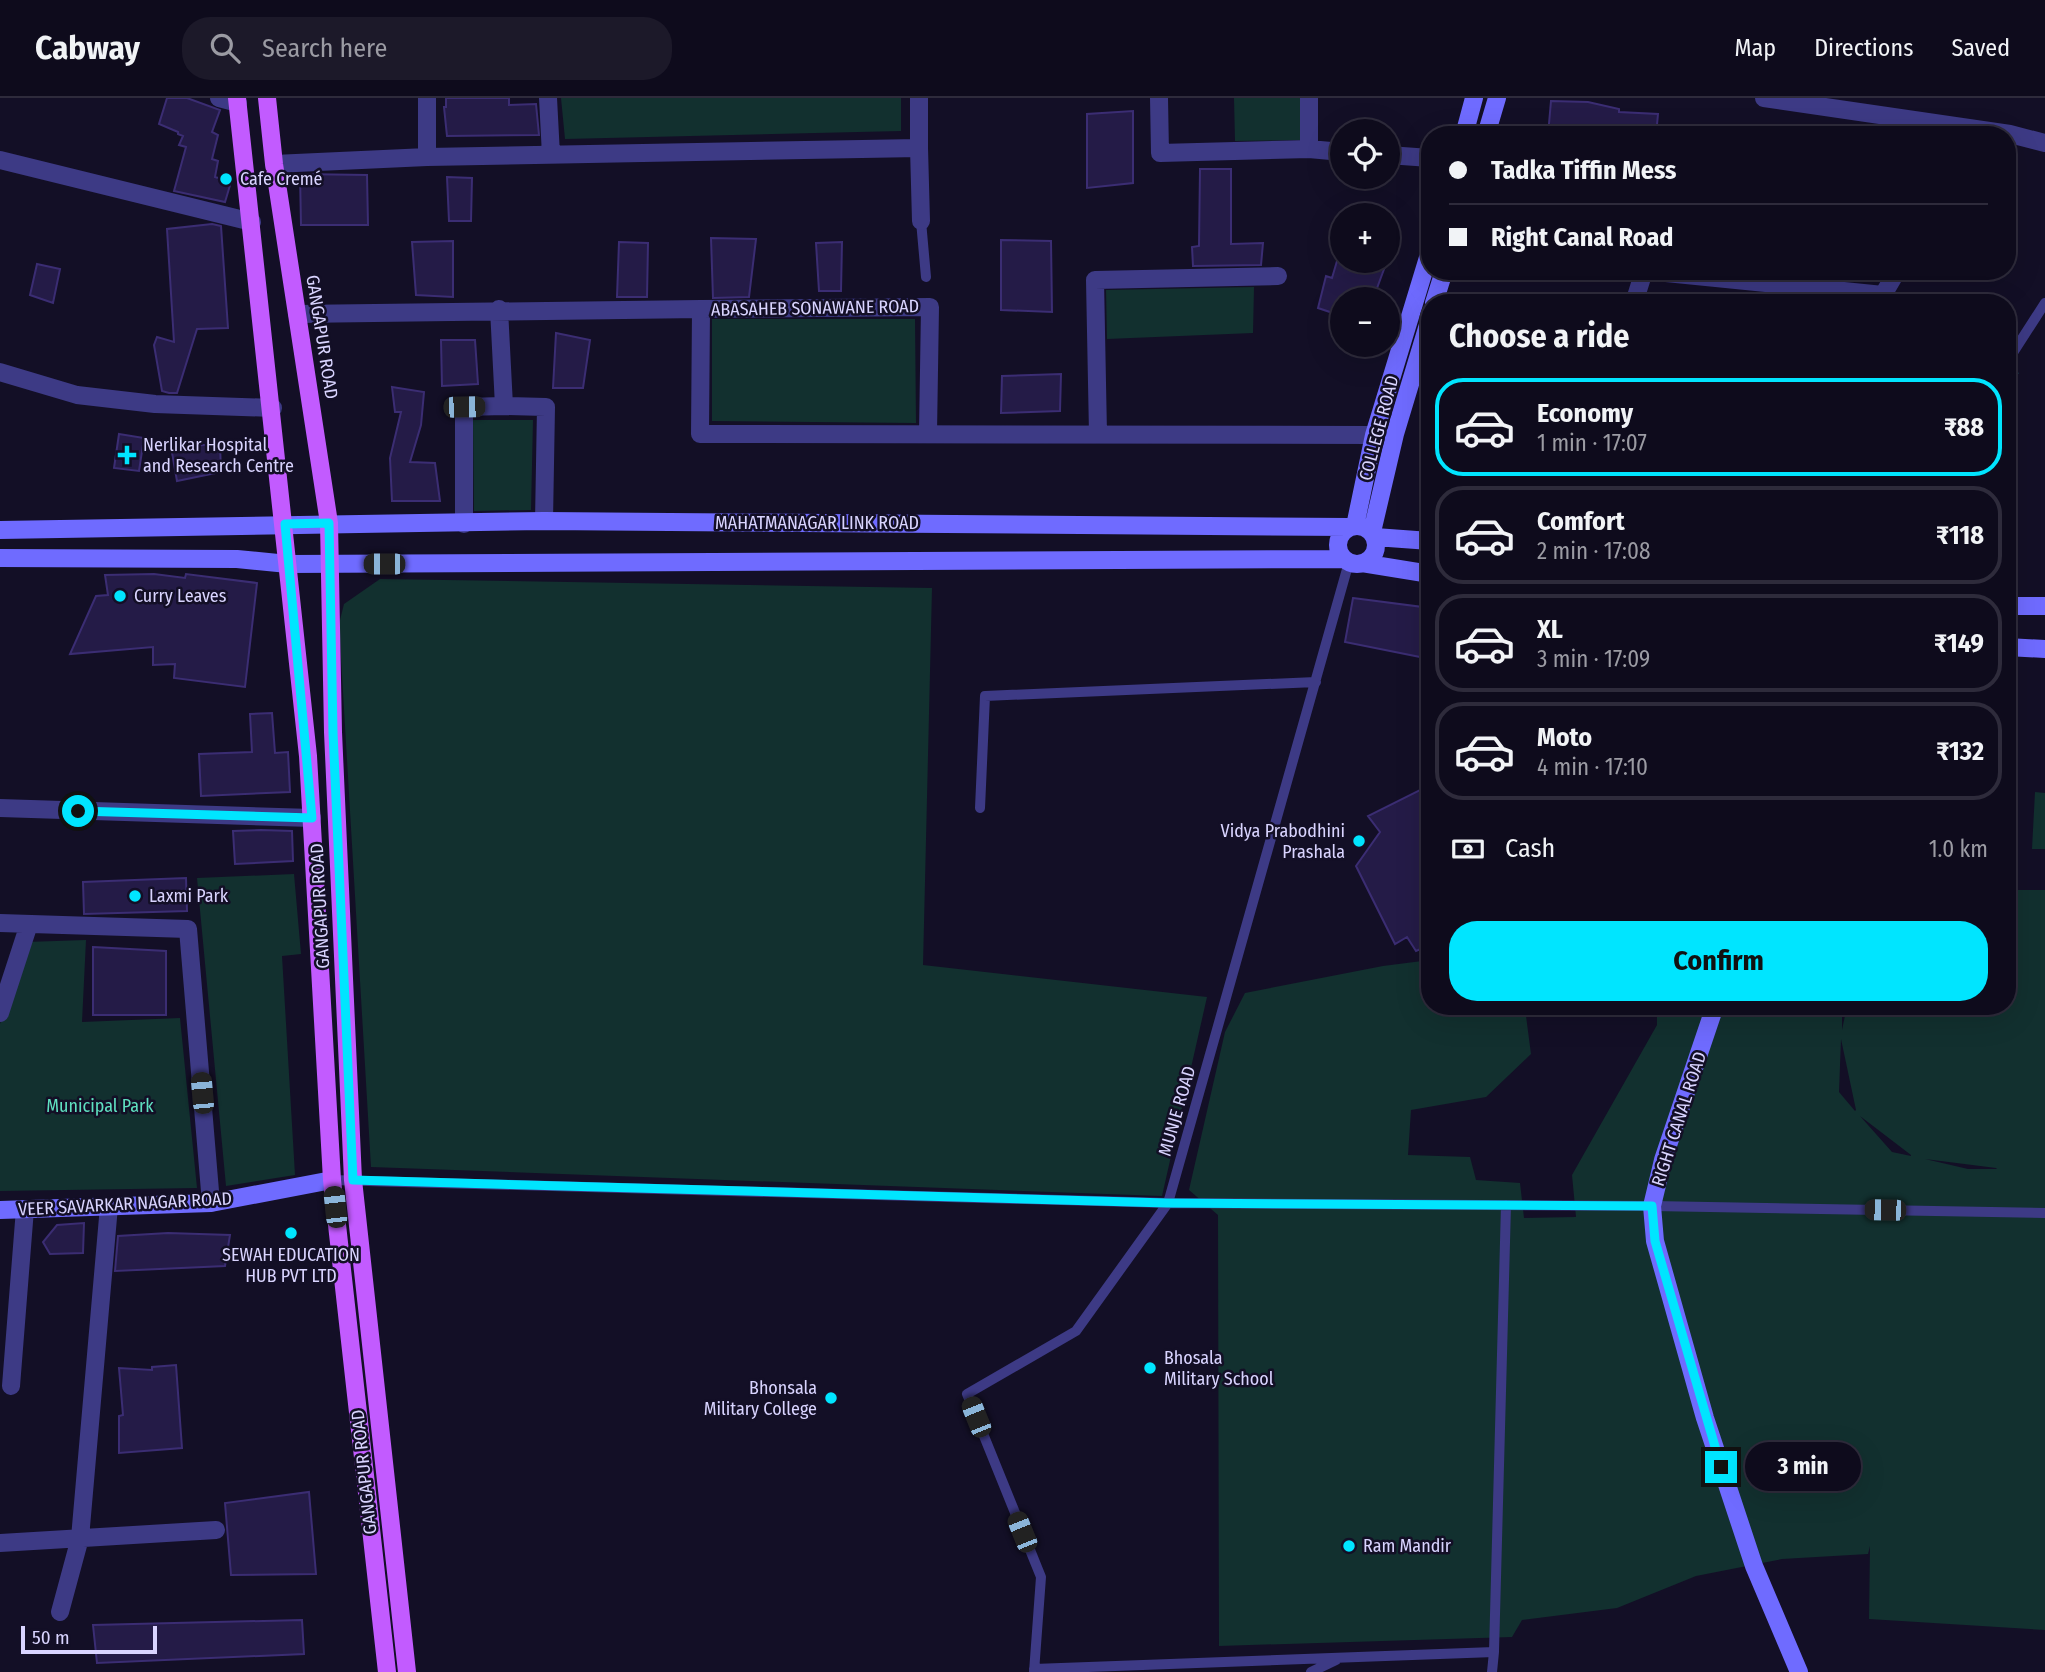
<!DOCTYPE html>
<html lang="en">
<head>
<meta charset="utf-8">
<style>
	body { margin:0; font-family:"Fira Sans Condensed",sans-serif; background:#1c1929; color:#f1f3f6; height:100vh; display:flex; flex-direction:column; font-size:26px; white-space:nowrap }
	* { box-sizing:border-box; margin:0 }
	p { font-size:23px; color:#9b9ba3 }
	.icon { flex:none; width:38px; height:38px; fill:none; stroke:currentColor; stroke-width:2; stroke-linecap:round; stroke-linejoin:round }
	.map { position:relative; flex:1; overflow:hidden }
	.details { position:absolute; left:1421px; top:196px; width:595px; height:721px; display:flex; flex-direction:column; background:#0e0b1c; border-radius:28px; box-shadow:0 7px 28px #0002,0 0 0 2px #2e2b3b }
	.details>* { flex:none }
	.banner { position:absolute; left:1421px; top:28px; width:595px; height:154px; border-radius:28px; box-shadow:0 7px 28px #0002,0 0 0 2px #2e2b3b; display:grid; align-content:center; height:154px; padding:0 28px; background:#0e0b1c }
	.buttons { position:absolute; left:1330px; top:21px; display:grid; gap:14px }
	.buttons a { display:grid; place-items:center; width:70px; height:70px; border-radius:50%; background:#0e0b1c; box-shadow:0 7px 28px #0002,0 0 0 2px #2e2b3b; font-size:35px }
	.scale { position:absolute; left:21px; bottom:18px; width:136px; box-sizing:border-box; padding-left:7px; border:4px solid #d9d4ff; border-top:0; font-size:19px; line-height:24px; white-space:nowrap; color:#d9d4ff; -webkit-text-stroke:5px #130f26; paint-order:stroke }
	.end { position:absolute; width:32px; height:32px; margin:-16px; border:9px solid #00e5ff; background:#111; box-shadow:0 0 0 4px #111 }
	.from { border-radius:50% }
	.bubble { position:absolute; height:49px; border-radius:24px; background:#0e0b1c; box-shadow:0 7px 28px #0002,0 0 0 2px #2e2b3b; font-size:23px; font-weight:700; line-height:49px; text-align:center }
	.car { position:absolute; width:21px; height:42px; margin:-21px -10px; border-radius:9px; box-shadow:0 0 5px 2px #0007; background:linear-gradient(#222 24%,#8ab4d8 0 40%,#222 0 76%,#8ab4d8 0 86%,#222 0) }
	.banner b { display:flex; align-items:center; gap:24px; height:66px; font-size:26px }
	.banner b+b { border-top:2px solid #2e2b3b }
	.banner i { width:18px; height:18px; background:#f1f3f6 }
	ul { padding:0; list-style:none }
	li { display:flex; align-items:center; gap:21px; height:98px; margin:0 14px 10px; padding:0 14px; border:4px solid #2e2b3b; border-radius:28px }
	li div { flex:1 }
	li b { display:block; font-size:26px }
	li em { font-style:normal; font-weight:700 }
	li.selected { border-color:#00e5ff }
	li>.icon { width:63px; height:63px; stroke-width:1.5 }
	h2 { padding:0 28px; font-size:32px; line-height:84px }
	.pay { display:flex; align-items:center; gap:18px; height:77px; padding:0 28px; font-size:26px }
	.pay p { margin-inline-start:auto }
	.button { display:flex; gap:14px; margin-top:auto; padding:14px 28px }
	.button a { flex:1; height:80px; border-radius:28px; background:#00e5ff; color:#111; font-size:28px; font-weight:700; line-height:80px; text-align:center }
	header { display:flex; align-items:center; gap:42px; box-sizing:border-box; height:98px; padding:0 35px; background:#0e0b1c; border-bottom:2px solid #2e2b3b }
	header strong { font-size:33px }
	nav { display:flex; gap:38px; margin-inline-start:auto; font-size:24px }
	.search { width:490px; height:63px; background:#1c1929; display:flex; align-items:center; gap:18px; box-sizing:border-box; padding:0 24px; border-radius:28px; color:#9b9ba3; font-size:26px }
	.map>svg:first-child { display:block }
</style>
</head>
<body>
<header>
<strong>Cabway</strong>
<div class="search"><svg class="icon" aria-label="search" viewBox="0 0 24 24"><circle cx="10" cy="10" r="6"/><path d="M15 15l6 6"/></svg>Search here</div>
<nav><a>Map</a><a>Directions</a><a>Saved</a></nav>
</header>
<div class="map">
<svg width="2045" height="1574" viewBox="0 0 2045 1574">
	<rect width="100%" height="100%" fill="#130f26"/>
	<path fill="#12302f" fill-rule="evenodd" d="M561 0H901V33L565 41Z
		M1234 0H1302L1300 42 1235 43Z
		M1254 189 1253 235 1107 241 1106 192Z
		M712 221H915L916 325 712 323Z
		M473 322H533L531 412 474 413Z
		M380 481 932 490 923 867 1207 899 1162 1098 371 1069 339 526 344 506Z
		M2035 694 2045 695V751H2032Z
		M294 776 301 856 282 858 295 1077 226 1088 197 780Z
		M2007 792H2045V1532L1869 1521 1870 1448 1868 1456 1782 1461 1696 1478 1617 1510 1522 1522 1512 1539 1219 1548 1218 1117 1189 1092 1225 934 1245 895 1383 868 1430 862V908H1471L1476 919 1526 918 1531 956 1486 999 1411 1012 1408 1057 1470 1059 1476 1082 1520 1085 1524 1120 1576 1119 1572 1077 1657 927V908H1842V932L1847 908H2007ZM1841 941 1856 1012 1855 1013 1839 994ZM1860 1018 1911 1057V1058L1892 1054ZM1925 1061 1996 1070 1997 1071H1968Z
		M86 842 82 924 180 920 197 1090 0 1093V926L26 844Z"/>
	<path fill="#241b47" stroke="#3b2d73" stroke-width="2" d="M167 0H187L220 12 212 34 218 37 212 61 218 63 215 79 231 84 225 104 174 93 186 49 179 47 183 38 178 36V34L159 26Z
		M446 0H509V7L536 6 539 37 447 38 444 9H446Z
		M1551 3 1588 4 1619 11V14L1658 16 1656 37H1548Z
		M1133 13V85L1087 90V16Z
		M1200 71H1231V146L1263 145 1261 167 1193 168 1192 149 1199 148Z
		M300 76 367 77 368 127H301Z
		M447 79 472 80 471 123H449Z
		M212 126 221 128 228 230 197 231 177 295H169L162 293 154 247 157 239 174 244 167 131Z
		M711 140 756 141 749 199 713 200Z
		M1001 142 1051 143 1052 214 1001 212Z
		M453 143V199L416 197 412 144Z
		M619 144 648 145 647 199H617Z
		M842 144 841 193H819L816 145Z
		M1337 163H1387L1373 201H1342V218L1318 210 1326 178 1332 180Z
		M37 166 60 171 53 205 30 197Z
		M556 235 590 242 583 290H553Z
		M441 242H475L478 286 442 288Z
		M1061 276 1060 313 1001 315 1002 278Z
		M392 289 424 294 421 327 410 364 435 365 440 403H392L390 360 401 314H395Z
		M119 336 144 340 139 373 114 370Z
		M220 346 221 374 177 383 171 349Z
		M154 476 185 480 186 476 257 485 245 589 174 580 175 566 153 567V549L70 556 96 498 108 497 105 477Z
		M1353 500 1430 510V561L1345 544Z
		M272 615 275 655 288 654 290 694 201 698 199 656 252 654 250 616Z
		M1430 687V847L1416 853 1407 839 1395 846 1356 768 1380 734 1368 718Z
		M261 732 292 733 293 763 235 766 233 733Z
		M186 780 187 813 84 816 83 784Z
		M93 849 166 853V917H93Z
		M84 1125 83 1155 50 1156 43 1144 57 1127Z
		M168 1135 230 1137 225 1168 115 1173 118 1138Z
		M176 1267 182 1350 119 1355V1318L123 1317 119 1270 152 1272V1269Z
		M309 1394 316 1476 231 1477 225 1405Z
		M302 1522 304 1556 97 1565 93 1527Z"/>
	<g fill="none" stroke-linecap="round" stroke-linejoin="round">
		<path stroke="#2fb8b0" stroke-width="3.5" stroke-dasharray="3.5 5" stroke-linecap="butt" d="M2007 290 2017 274"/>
		<path stroke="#3d3a85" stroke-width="10" d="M921 123 926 179
			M2007 264 2045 205
			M980 710 985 598 1316 584
			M332 1082 1168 1105 1652 1108 2045 1115
			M1034 1571 1494 1554 1506 1107
			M1034 1574 1041 1479 967 1296 1076 1233 1168 1105 1349 464
			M1311 1574 1336 1562
			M1492 1574 1494 1554"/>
		<path stroke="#3d3a85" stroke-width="18" d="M219 0 238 5
			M427 0V59
			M548 0 551 57
			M1159 0 1160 55 1309 51 1342 54
			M1309 0V51
			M1764 0 2010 36 2045 45
			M919 50 921 123
			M1388 57 1430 60
			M0 62 252 124
			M274 66 427 59 919 50V0
			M1646 173 1883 197 1897 173
			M1634 205 1644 173
			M499 211 504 308 546 309 544 423
			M701 211 930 209 928 335
			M297 216 701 211 700 336 1374 337
			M0 274 77 297 155 306 273 310
			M1098 336 1095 182 1278 178
			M464 426V309L504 308
			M0 710 312 720
			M0 825 188 831 211 1105
			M0 915 29 826
			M11 1288 25 1111
			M0 1445 216 1432
			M60 1514 80 1440 109 1108"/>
		<path stroke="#6f6bff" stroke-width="18" d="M1464 37 1474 0
			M1486 37 1497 0
			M1434 205 1444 173
			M1338 447a19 19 0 1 1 38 0a19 19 0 1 1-38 0Z
			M1355 428 1374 337 1430 153
			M0 432 544 423 1349 429
			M1372 434 1395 336 1430 220
			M1375 439 1430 443
			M0 460 237 461 288 466 1344 461
			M1362 465 1430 476
			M2007 508H2045
			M2007 549 2045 551
			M1715 908 1663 1062 1652 1108 1655 1143 1705 1320 1754 1468 1799 1574
			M0 1112 211 1105 332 1082"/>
		<path stroke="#c25bff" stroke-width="18" d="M237 0 308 658 332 1082 387 1574
			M267 0 274 66 329 425 333 634 353 1082 407 1574"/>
	</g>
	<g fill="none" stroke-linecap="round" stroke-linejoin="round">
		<path stroke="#00e5ff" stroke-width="9" d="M78 713 312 720 285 426 329 425 333 634 353 1082 1167 1105 1652 1108 1655 1143 1721 1369"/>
	</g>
	<g fill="#00e5ff" stroke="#130f26" stroke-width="2.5">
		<circle cx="226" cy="81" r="7"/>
		<path d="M123.5 346.5h7v7h7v7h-7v7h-7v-7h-7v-7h7z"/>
		<circle cx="120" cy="498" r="7"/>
		<circle cx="1359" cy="743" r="7"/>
		<circle cx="135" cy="798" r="7"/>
		<circle cx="291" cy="1135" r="7"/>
		<circle cx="1150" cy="1270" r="7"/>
		<circle cx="831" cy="1300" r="7"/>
		<circle cx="1349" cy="1448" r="7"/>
	</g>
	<g text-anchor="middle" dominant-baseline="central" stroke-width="5" stroke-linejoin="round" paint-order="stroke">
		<g font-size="18" fill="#d9d4ff" stroke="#130f26" text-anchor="start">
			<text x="240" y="81">Cafe Cremé</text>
			<text x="143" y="347">Nerlikar Hospital<tspan x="143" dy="21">and Research Centre</tspan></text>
			<text x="134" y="498">Curry Leaves</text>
			<text x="1345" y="733" text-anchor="end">Vidya Prabodhini<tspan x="1345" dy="21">Prashala</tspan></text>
			<text x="149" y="798">Laxmi Park</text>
			<text x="291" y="1157" text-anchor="middle">SEWAH EDUCATION<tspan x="291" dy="21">HUB PVT LTD</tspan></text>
			<text x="1164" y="1260">Bhosala<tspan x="1164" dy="21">Military School</tspan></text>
			<text x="817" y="1290" text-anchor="end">Bhonsala<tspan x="817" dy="21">Military College</tspan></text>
			<text x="1363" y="1448">Ram Mandir</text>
		</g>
		<g font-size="18" fill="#d9d4ff" stroke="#130f26">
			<text transform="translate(815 210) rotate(-1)">ABASAHEB SONAWANE ROAD</text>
			<text transform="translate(322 239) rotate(81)">GANGAPUR ROAD</text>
			<text transform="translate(1379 330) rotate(-75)">COLLEGE ROAD</text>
			<text x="817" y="425">MAHATMANAGAR LINK ROAD</text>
			<text transform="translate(320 808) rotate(-93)">GANGAPUR ROAD</text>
			<text transform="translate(1177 1013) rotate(-74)">MUNJE ROAD</text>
			<text transform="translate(1679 1021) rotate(-72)">RIGHT CANAL ROAD</text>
			<text transform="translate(125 1106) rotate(-3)">VEER SAVARKAR NAGAR ROAD</text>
			<text transform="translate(364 1374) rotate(-96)">GANGAPUR ROAD</text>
		</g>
		<g font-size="18" fill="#5fe0c0" stroke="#130f26">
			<text x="100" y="1008">Municipal Park</text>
		</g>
	</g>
</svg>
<div class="buttons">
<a><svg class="icon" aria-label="locate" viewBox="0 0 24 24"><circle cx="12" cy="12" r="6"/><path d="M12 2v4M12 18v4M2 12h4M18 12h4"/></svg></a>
<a>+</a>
<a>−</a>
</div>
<div class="scale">50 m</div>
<i class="end from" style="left:78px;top:713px"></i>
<i class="end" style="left:1721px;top:1369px"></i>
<div class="bubble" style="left:1745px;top:1344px;width:116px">3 min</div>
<i class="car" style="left:464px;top:309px;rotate:89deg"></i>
<i class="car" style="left:384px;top:466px;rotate:270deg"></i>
<i class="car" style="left:202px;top:995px;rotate:355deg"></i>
<i class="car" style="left:335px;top:1109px;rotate:354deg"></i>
<i class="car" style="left:1885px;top:1112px;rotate:271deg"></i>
<i class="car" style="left:976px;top:1319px;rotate:338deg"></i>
<i class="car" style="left:1022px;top:1434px;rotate:338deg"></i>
<div class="banner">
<b><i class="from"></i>Tadka Tiffin Mess</b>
<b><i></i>Right Canal Road</b>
</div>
<section class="details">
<h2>Choose a ride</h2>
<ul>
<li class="selected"><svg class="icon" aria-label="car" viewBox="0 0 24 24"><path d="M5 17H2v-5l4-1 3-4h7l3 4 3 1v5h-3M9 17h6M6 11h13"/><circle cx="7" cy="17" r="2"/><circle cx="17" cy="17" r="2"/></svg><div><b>Economy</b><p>1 min · 17:07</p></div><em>₹88</em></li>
<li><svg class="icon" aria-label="car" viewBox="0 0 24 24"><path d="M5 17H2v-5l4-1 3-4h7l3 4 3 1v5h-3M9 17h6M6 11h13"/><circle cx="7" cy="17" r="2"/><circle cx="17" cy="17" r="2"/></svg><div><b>Comfort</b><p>2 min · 17:08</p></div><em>₹118</em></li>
<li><svg class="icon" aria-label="car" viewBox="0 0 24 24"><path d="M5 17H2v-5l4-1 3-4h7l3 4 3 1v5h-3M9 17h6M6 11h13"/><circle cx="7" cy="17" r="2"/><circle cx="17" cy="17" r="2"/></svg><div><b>XL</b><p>3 min · 17:09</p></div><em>₹149</em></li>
<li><svg class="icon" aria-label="car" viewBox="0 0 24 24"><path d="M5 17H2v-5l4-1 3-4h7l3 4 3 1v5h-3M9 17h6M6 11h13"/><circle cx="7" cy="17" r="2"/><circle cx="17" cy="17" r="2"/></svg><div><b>Moto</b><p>4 min · 17:10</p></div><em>₹132</em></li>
</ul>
<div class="pay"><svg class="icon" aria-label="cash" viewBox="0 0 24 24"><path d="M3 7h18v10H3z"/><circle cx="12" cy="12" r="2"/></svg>Cash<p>1.0 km</p></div>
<div class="button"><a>Confirm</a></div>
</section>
</div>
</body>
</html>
